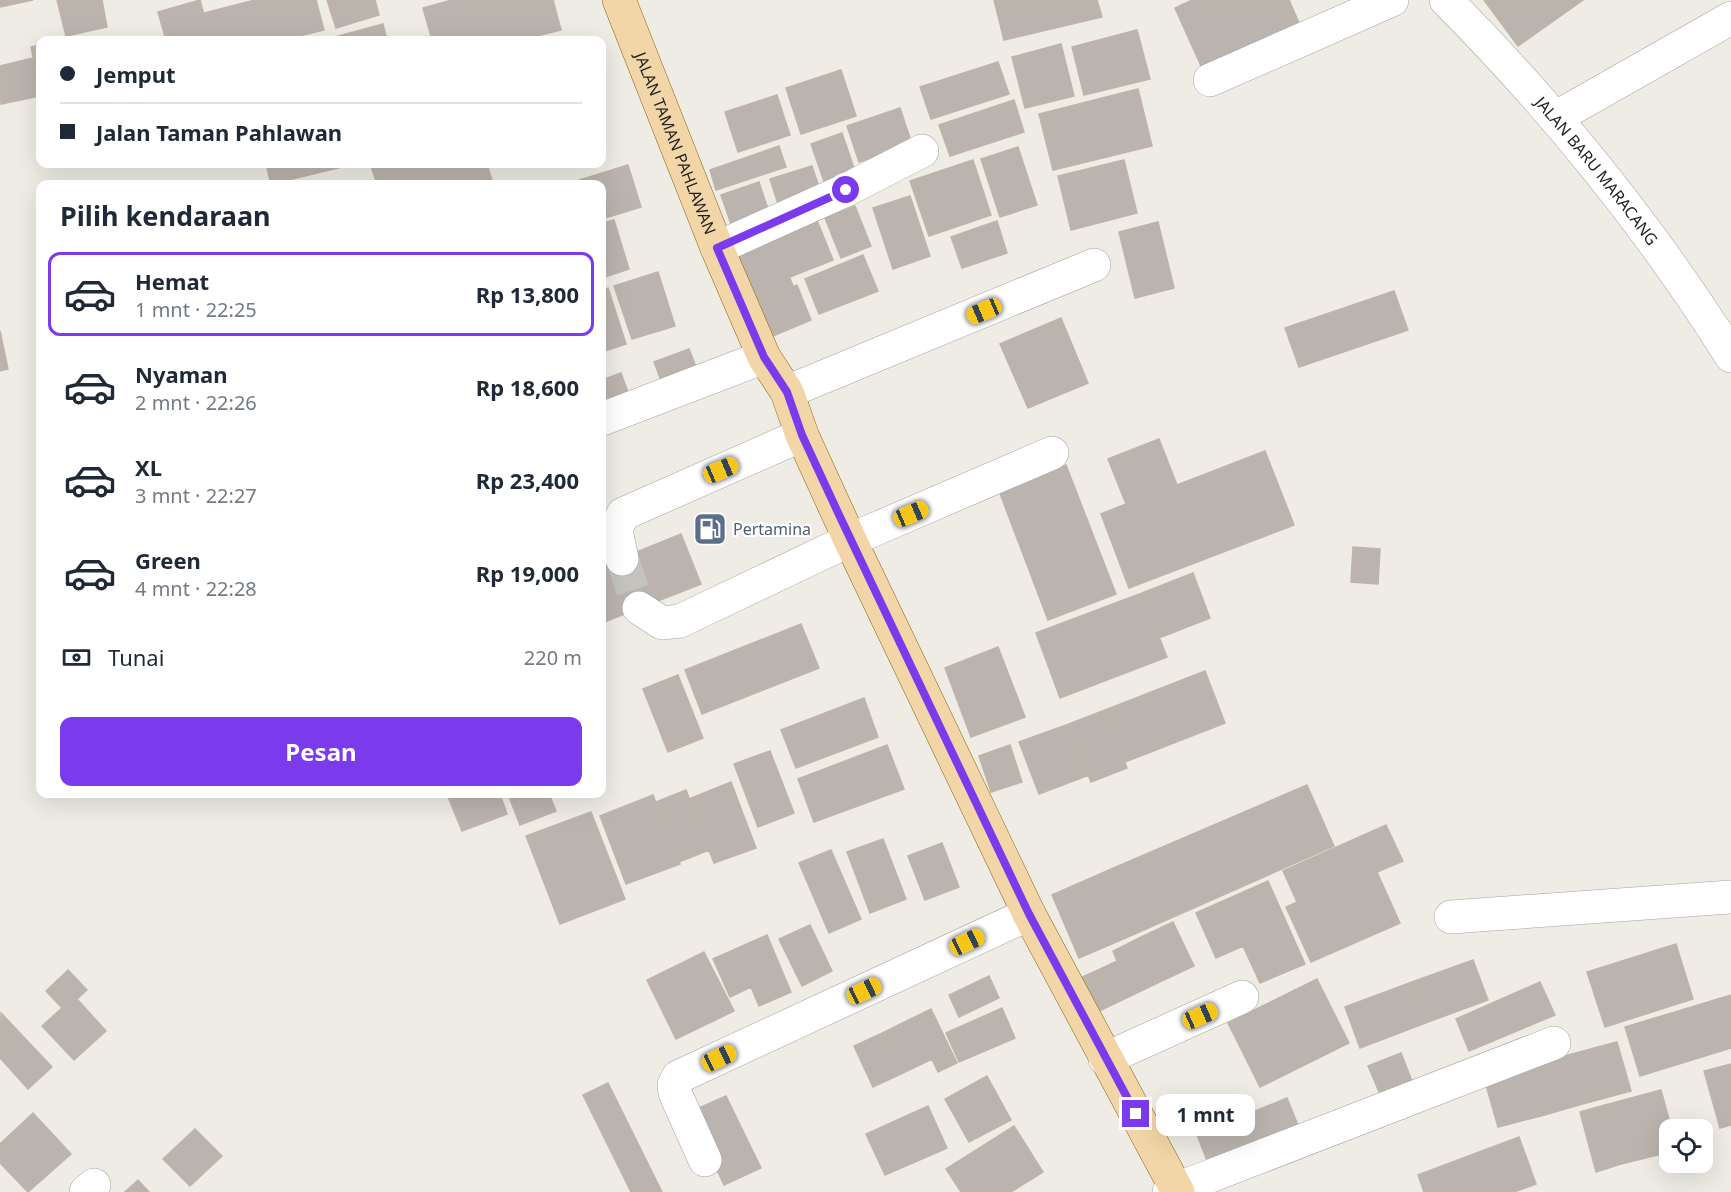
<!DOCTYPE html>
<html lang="id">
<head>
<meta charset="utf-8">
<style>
	body { margin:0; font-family:"Noto Sans",sans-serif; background:#f2f2f3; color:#1f2937; height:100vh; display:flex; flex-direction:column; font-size:22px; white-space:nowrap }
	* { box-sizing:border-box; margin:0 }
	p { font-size:20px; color:#747a83 }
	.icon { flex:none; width:33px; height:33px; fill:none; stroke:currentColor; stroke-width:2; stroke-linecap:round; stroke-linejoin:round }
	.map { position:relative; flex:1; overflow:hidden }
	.details { position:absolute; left:36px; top:180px; width:570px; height:618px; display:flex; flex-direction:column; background:#fff; border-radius:12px; box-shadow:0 6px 24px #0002 }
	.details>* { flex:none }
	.top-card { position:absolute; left:36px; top:36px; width:570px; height:132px; border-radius:12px; box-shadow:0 6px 24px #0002; display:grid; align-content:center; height:132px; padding:0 24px; background:#fff }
	.tools { position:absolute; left:1659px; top:1119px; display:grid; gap:12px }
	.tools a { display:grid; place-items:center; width:54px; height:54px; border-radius:12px; background:#fff; box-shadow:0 6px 24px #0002; font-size:30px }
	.end { position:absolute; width:27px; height:27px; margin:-14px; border:8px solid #7c3aed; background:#fff; box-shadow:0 0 0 3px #fff }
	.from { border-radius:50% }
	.bubble { position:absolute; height:42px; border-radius:12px; background:#fff; box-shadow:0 6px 24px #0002; font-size:20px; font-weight:700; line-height:42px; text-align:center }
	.car { position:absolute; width:18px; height:36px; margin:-18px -9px; border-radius:8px; box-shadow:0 0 4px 2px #0007; background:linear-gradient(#f5c518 24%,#345 0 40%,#f5c518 0 76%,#345 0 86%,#f5c518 0) }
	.top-card b { display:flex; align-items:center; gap:21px; height:57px; font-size:22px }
	.top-card b+b { border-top:2px solid #e0e1e3 }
	.top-card i { width:15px; height:15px; background:#1f2937 }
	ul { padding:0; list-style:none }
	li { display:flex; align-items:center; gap:18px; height:84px; margin:0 12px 9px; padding:0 12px; border:3px solid transparent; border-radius:12px }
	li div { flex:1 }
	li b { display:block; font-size:22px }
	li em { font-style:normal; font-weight:700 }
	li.active { border-color:#7c3aed }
	li>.icon { width:54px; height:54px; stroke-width:1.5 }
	h2 { padding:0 24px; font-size:27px; line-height:72px }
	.pay { display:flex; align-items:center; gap:15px; height:66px; padding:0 24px; font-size:22px }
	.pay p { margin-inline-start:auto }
	.cta { display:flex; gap:12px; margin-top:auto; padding:12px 24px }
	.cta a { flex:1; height:69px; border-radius:12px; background:#7c3aed; color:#fff; font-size:24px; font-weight:700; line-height:69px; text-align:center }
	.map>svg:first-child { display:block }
</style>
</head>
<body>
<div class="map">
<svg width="1731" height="1192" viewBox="0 0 1731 1192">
	<rect width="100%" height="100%" fill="#eeece5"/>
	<path fill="#bbb4ae" stroke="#beb4a9" stroke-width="1.5" d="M0 0H33L0 7Z
		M57 0H102L107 27 66 36Z
		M200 0 211 40H166L158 12Z
		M255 0H316L324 30 283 40H211L204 13Z
		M327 0H375L379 15 336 28Z
		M452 0H484L495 40H432L423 8Z
		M484 0H553L561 30 521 40H495Z
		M994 0H1097L1102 17 1004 40Z
		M1192 0H1289L1300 25 1202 68 1175 8Z
		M1484 0H1583L1518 46Z
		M383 24 387 40H336L335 37Z
		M1137 30 1150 79 1084 95 1072 47Z
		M1061 44 1074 96 1025 108 1012 57Z
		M40 45V90L31 47Z
		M33 58 40 96 1 104 0 66Z
		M998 62 1009 94 931 119 920 87Z
		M841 70 856 116 801 134 786 88Z
		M1138 89 1152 146 1053 170 1039 114Z
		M777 95 790 135 738 152 725 112Z
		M1014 100 1024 132 950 156 939 125Z
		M900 108 912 144 859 162 847 126Z
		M842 133 857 177 826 187 811 144Z
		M779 146 786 167 716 190 710 170Z
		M1018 147 1037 205 1000 217 981 159Z
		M973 160 991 215 929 236 910 181Z
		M1124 160 1137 213 1071 230 1058 176Z
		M266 164H349L350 165 271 184Z
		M378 164H433L439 184H377L371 166Z
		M433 164H487L493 184H439Z
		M628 165 641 207 602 219V184H567Z
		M812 166 822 196 780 210 770 179Z
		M759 182 770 215 732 227 721 195Z
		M910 196 930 256 893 269 873 208Z
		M855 206 871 246 841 258 825 218Z
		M814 213 833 260 790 277 771 231Z
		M614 220 629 269 602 278V223Z
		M997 221 1007 253 962 268 951 237Z
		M1158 222 1174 288 1135 298 1119 232Z
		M771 231 793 286 749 304 727 248Z
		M863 255 878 291 819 314 805 279Z
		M658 272 675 326 632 339 614 286Z
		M797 285 811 320 773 336 758 300Z
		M608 288 626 344 602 352V291Z
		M1394 291 1408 330 1299 367 1285 328Z
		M1061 318 1088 383 1028 408 1000 344Z
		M0 331 8 369 0 371Z
		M689 349 700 377 665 391 654 362Z
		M621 373 632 403 602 414V380Z
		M1159 439 1177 485 1265 451 1294 525 1129 588 1101 514 1126 504 1108 459Z
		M1066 465 1116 594 1048 620 999 491Z
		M681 534 701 584 602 623V566Z
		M1353 547 1380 549 1378 584 1351 582Z
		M1193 573 1210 618 1159 638 1142 593Z
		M1142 593 1167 657 1060 698 1036 633Z
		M801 624 819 668 702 714 685 670Z
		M998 647 1025 717 971 737 945 668Z
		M1205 671 1225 723 1161 748 1141 696Z
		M678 675 703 738 668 752 643 689Z
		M1141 696 1161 748 1125 762 1105 710Z
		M864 698 878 737 796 768 781 730Z
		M1105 710 1127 768 1091 782 1069 724Z
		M1069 724 1089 775 1039 794 1019 742Z
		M887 745 904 789 814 822 798 779Z
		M1010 745 1022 782 991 792 979 756Z
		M770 751 794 813 758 827 734 764Z
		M731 782 756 848 714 863 689 799Z
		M1307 785 1334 846 1137 933 1109 870Z
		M686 790 709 850 679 862 656 802Z
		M447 794H500L507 814 462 831Z
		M508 794H549L556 811 520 825Z
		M653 795 680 864 626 884 600 816Z
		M591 812 625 899 560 924 526 836Z
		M1386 825 1403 861 1377 872 1400 923 1311 962 1286 907 1297 902 1283 871Z
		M883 839 906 899 870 913 847 852Z
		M942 843 959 887 925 900 908 856Z
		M831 850 861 919 829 933 799 863Z
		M1109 870 1137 933 1079 958 1052 895Z
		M1268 881 1305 964 1260 983 1243 946 1216 958 1196 913Z
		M1173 922 1194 966 1164 980 1143 936Z
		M810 925 832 971 802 986 779 939Z
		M767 935 791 992 759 1006 751 987 730 997 713 959Z
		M1143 936 1164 980 1114 1004 1098 970 1117 961 1113 951Z
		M1676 944 1693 999 1605 1027 1587 972Z
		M704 952 734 1011 676 1039 647 980Z
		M1473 960 1488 1000 1428 1022 1412 982Z
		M68 970 87 990 77 999 106 1031 74 1060 42 1026 62 1008 46 991Z
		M1098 970 1114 1004 1085 1018 1069 983Z
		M989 976 999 998 959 1017 949 995Z
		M1317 979 1349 1043 1260 1087 1228 1023Z
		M1412 982 1428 1022 1360 1048 1345 1007Z
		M1540 982 1555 1015 1469 1051 1456 1019Z
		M1731 995V1048L1640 1076 1625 1027Z
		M1002 1008 1015 1038 959 1062 946 1033Z
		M931 1009 957 1063 938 1072 932 1059 899 1075 880 1034Z
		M1 1013 52 1067 28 1089 0 1058Z
		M880 1034 899 1075 873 1087 854 1046Z
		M1617 1042 1631 1091 1586 1103 1572 1054Z
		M1401 1053 1412 1081 1380 1094 1368 1066Z
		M1572 1054 1586 1103 1541 1116 1527 1066Z
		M1731 1064V1125L1720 1128 1704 1071Z
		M1527 1066 1541 1116 1498 1127 1484 1078Z
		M987 1076 1011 1120 969 1142 945 1099Z
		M608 1083 662 1192H631L583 1095Z
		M1661 1090 1672 1130 1670 1152 1621 1164 1605 1105Z
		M726 1096 761 1168 724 1185 690 1112Z
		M1287 1098 1300 1130 1210 1168 1197 1135Z
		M1605 1105 1621 1164 1596 1172 1580 1112Z
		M928 1106 947 1148 885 1175 866 1134Z
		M33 1113 71 1154 28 1192 0 1163V1144Z
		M1014 1126 1043 1172 1011 1192H961L946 1169Z
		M195 1129 222 1156 190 1186 163 1159Z
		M1519 1137 1536 1184 1514 1192H1424L1418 1175Z
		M138 1180 149 1192H125Z"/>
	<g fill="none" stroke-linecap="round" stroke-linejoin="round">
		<path stroke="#c4c3bd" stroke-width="33" stroke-dasharray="33 16" stroke-linecap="butt" d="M622 559 639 608"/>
		<g stroke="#a2a2a2" stroke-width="34">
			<g id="minor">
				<path id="s1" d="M1446 0C1553 108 1650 227 1731 356"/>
				<path d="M1210 80 1392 0"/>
				<path d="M1555 118 1731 18"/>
				<path d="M717 248 846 190 922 151"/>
				<path d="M787 392 1094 265"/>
				<path d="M602 419 764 357"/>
				<path d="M622 559 616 530 623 514 802 435"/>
				<path d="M639 608 662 623 680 621 850 540 1052 453"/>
				<path d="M1451 917 1731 897"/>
				<path d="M1105 1059 1242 997"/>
				<path d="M705 1160 675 1093 674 1085 678 1077 1029 914"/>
				<path d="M86 1192 94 1185"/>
				<path d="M1169 1192 1554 1043"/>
			</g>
		</g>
		<g stroke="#886710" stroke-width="34">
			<g id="major">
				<path id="s2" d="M619 0 717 248 764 357 787 392 802 435 850 540 1029 914 1178 1192"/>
			</g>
		</g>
		<use href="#minor" stroke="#fff" stroke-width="33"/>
		<use href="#major" stroke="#f2d6a7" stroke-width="33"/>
	</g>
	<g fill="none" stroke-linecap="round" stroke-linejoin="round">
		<path stroke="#7c3aed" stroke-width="8" d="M846 190 717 248 764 357 787 392 802 435 841 519 1029 914 1136 1114"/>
	</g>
	<defs>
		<g id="fuel-square" transform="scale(1.725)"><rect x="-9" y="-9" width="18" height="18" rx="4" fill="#5c6f8a" stroke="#fff"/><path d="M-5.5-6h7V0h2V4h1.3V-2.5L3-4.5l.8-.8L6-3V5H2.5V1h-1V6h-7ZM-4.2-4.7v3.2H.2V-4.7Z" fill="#fff"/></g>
	</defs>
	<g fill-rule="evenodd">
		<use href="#fuel-square" x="710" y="529"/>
	</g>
	<g text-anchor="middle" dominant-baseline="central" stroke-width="4.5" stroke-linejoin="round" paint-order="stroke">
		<g font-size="16" fill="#1e1e1e" stroke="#fff">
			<text stroke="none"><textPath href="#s2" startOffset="154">JALAN TAMAN PAHLAWAN</textPath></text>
			<text stroke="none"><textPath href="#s1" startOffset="228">JALAN BARU MARACANG</textPath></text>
		</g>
		<g font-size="16" fill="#4e5e75" stroke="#fff" text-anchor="start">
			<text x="733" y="529">Pertamina</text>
		</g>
	</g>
</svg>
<div class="tools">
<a><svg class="icon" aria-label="locate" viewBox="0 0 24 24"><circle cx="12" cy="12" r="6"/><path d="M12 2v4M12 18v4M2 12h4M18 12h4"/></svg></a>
</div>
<i class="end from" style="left:846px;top:190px"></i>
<i class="end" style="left:1136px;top:1114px"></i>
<div class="bubble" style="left:1156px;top:1094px;width:99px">1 mnt</div>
<i class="car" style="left:984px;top:311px;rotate:247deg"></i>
<i class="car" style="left:721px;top:470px;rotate:67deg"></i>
<i class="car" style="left:911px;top:514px;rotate:67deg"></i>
<i class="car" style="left:967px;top:942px;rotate:65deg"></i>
<i class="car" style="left:864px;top:991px;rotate:65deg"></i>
<i class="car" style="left:1200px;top:1016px;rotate:66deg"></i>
<i class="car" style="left:719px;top:1058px;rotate:65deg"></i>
<div class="top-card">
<b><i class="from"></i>Jemput</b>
<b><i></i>Jalan Taman Pahlawan</b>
</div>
<section class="details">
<h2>Pilih kendaraan</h2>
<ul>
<li class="active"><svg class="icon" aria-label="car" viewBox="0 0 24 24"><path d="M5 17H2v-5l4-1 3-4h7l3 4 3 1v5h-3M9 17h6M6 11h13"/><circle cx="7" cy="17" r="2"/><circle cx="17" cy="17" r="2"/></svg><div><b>Hemat</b><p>1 mnt · 22:25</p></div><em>Rp 13,800</em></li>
<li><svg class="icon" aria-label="car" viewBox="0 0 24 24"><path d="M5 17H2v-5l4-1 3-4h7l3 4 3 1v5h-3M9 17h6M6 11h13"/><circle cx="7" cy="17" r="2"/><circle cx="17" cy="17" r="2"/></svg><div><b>Nyaman</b><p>2 mnt · 22:26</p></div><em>Rp 18,600</em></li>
<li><svg class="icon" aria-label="car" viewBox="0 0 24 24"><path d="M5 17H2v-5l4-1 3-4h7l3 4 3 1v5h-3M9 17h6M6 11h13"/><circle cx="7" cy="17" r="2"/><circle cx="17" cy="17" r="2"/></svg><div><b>XL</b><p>3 mnt · 22:27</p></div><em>Rp 23,400</em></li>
<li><svg class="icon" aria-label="car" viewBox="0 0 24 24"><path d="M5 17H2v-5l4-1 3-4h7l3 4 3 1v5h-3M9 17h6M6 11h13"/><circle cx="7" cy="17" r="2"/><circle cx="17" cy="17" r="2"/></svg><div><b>Green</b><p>4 mnt · 22:28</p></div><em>Rp 19,000</em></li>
</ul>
<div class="pay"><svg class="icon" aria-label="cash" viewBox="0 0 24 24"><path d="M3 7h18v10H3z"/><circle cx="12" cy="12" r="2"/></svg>Tunai<p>220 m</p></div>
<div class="cta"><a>Pesan</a></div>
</section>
</div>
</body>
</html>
